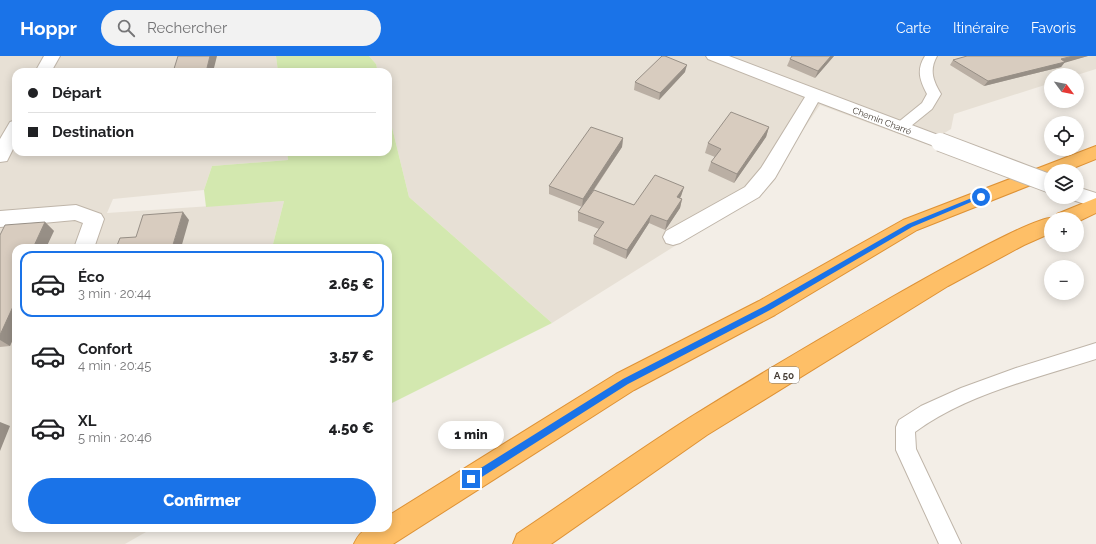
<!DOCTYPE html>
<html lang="fr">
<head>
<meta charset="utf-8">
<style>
	body { margin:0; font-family:Raleway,sans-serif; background:#f2f2f2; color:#202124; height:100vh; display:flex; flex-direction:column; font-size:15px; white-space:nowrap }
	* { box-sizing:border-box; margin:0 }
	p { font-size:13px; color:#757577 }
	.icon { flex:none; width:22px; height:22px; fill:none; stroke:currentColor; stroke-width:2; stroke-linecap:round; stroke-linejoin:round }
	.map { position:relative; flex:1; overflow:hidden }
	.details { position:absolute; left:12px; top:188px; width:380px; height:288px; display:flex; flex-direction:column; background:#fff; border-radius:12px; box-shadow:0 2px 10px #0003 }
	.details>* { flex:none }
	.hud { position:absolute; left:12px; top:12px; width:380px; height:88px; border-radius:12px; box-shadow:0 2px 10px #0003; display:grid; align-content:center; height:88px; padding:0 16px; background:#fff }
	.needle { width:26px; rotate:122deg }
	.buttons { position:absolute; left:1044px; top:12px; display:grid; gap:8px }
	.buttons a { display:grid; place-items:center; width:40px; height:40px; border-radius:50%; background:#fff; box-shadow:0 2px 10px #0003; font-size:20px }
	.end { position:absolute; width:18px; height:18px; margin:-9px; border:5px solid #1a73e8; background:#fff; box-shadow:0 0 0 2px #fff }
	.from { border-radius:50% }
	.bubble { position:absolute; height:28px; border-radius:14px; background:#fff; box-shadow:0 2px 10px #0003; font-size:13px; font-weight:800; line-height:28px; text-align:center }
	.hud b { display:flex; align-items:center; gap:14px; height:38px; font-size:15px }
	.hud b+b { border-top:1px solid #e0e0e0 }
	.hud i { width:10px; height:10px; background:#202124 }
	ul { padding:7px 0 0; list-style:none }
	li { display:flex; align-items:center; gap:12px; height:66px; margin:0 8px 6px; padding:0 8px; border:2px solid transparent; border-radius:12px }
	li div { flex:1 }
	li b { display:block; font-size:15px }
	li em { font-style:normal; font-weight:800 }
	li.active { border-color:#1a73e8 }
	li>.icon { width:36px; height:36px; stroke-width:1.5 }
	.action { display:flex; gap:8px; margin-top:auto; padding:8px 16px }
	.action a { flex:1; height:46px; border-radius:24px; background:#1a73e8; color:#fff; font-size:16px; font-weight:800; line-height:46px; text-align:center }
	header { display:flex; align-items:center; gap:24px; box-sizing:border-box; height:56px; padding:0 20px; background:#1a73e8; color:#fff }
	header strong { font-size:19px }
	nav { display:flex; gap:22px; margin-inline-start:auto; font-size:14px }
	.search { width:280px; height:36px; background:#f2f2f2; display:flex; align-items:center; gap:10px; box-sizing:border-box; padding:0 14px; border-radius:22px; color:#757577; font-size:15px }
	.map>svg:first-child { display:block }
</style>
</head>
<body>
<header>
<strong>Hoppr</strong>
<div class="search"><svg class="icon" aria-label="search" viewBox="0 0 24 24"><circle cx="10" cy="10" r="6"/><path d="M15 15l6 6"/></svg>Rechercher</div>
<nav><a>Carte</a><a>Itinéraire</a><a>Favoris</a></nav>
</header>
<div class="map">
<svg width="1096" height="488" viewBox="0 0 1096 488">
	<rect width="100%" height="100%" fill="#f3eee7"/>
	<path fill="#e7e0d5" d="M0 0H276L278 16H16V96H287L288 104 212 110 204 134 113 143 107 157 284 145 272 192H16V472H153L125 488H0Z
		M369 0H1096V13L1077 19H1051V27L954 58 951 73 926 88 820 49 761 136 552 267 409 141 388 55V16H378L376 8Z"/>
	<path fill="#d3e8af" d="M276 0H369L376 8 378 16H278Z
		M388 55 409 141 552 267 388 349V192H272L284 145 206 151 204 134 212 110 288 104 287 96H388Z"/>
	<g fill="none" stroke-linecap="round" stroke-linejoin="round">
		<g stroke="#bfb5a9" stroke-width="2">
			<path id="lane" d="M925 0H937C929 14 933 25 941 38L932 53 906 74 901 76 896 74 894 71 896 68 922 47 927 38C920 25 916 14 925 0Z
				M1096 287V303C1037 322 966 338 915 376L916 393 961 488H939L896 394V371L899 364 921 350 961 332 1016 312Z"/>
		</g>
		<g stroke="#bfb5a9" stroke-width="2">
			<path id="street" d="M44 0H60L51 16H35Z
				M706 0H729L946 82 949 86 946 90 940 92 934 90 818 46 775 122 759 141 680 187 673 189 666 187 663 181 666 175 745 131 761 112 805 41 708 3Z
				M16 64V87L7 105 0 106V83L10 66Z
				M1077 131 1096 137V152L1070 143 1069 141H1077Z
				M76 149 101 158 104 163 94 192H74L83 167 75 164 0 171V155Z"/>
		</g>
		<g stroke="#de9236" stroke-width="2">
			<path id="highway" d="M1096 90V103L1066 115H1051V121L917 174 775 259 634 334 393 488H354C362 470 370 472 388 472V460L616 318 759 245 903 164Z
				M1096 142V157L1077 166V163H1051V177L1024 189 948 230 707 379 551 488H513L517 478C574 440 631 399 689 362 731 336 1029 154 1054 162L1057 158Z"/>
		</g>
		<use href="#lane" fill="#fff" fill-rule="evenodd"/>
		<use href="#street" fill="#fff" fill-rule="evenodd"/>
		<use href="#highway" fill="#febf67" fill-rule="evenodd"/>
		<g stroke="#bfb5a9" stroke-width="20" stroke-linecap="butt">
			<path id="street-bridge" d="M940 86 1051 128"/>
		</g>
		<use href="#street-bridge" stroke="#fff" stroke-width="18"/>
	</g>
	<path fill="#baafa4" d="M834 0 815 22 787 10 790 3Z
		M967 0H1088L1065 6 1061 11 984 30 950 9 953 4Z
		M685 16 659 44 634 34 635 26Z
		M769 71 766 81 734 127 708 115 711 106 715 101 705 97 708 87Z
		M623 82 622 91 594 134 634 149 684 131 681 140 680 142 682 143 680 152 666 173 665 174 649 167 626 203 593 188 594 180 599 173 578 165V156L582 151 549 138V130Z
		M45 166 54 175 16 192V276L10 290 0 291V179Z"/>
	<path fill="#978f86" d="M210 0H217L213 16H206Z
		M831 0H834L815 22 818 15Z
		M1073 0H1088L1064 7 1065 6 1061 11 984 30 988 25Z
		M687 9 685 16 659 44 660 37Z
		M769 71 766 81 734 127 737 118Z
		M623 82 622 91 582 151 583 143Z
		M684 131 681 140 675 150 677 141Z
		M682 143 680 152 666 173 665 174 667 165Z
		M183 156 189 164 181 192H172Z
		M651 159 649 167 626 203 627 194Z
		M45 166 54 175 46 192H33Z
		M16 244V276L10 290 0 284V279Z
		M0 366 10 370 0 395Z"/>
	<path fill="#d8ccbf" stroke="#978f86" d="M178 0H210L206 16H173Z
		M662 0H665L687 9 660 37 635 26Z
		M792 0H831L818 15 790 3Z
		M967 0H1073L1061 3 1065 6 988 25 953 4Z
		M731 56 769 71 737 118 711 106 721 93 708 87Z
		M591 71 623 82 583 143 549 130Z
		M655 119 684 131 677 141 682 143 668 164 667 165 651 159 627 194 594 180 604 166 578 156 594 134 634 149Z
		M183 156 172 192H116L120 182 136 181 143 159Z
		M45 166 33 192H16V229L14 234H16V244L0 279V179L5 169Z"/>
	<path fill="#1a73e8" d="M979 139 983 141 912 171 770 254 628 328 474 426H468V420L623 323 765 250 908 168Z"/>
	<g text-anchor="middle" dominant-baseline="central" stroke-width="3" stroke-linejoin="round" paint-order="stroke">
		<g font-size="9" fill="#463e36" stroke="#fff">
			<text transform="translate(882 65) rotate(21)">Chemin Charré</text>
		</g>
		<rect fill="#fff" stroke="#7e7872" stroke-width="1" x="769" y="311" width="30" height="16" rx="3"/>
		<g font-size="10" font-weight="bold" fill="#463e36">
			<text x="784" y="319">A 50</text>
		</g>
	</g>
</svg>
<div class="buttons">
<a><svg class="needle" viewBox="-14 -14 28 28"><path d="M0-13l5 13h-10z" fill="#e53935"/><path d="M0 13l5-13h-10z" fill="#757577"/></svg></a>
<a><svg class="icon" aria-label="locate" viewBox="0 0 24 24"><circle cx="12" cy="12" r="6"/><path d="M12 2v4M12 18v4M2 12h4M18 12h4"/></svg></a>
<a><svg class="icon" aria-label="layers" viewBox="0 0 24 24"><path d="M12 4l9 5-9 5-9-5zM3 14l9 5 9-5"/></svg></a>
<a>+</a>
<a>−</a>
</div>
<i class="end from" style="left:981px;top:141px"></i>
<i class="end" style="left:471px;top:423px"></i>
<div class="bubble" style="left:438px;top:365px;width:66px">1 min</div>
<div class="hud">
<b><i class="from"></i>Départ</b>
<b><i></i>Destination</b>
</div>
<section class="details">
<ul>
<li class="active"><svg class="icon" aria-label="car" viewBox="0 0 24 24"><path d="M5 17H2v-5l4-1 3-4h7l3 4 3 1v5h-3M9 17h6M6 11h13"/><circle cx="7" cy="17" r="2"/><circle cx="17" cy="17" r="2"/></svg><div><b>Éco</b><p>3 min · 20:44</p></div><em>2.65 €</em></li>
<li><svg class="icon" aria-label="car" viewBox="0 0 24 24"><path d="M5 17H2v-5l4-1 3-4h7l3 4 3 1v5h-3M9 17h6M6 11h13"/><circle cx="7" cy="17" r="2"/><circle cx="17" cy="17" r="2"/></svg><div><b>Confort</b><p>4 min · 20:45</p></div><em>3.57 €</em></li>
<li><svg class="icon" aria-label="car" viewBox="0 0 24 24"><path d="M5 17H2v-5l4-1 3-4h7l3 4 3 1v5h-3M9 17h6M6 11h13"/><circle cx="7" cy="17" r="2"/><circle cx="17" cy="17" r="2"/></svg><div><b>XL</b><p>5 min · 20:46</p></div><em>4.50 €</em></li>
</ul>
<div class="action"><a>Confirmer</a></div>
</section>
</div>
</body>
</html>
